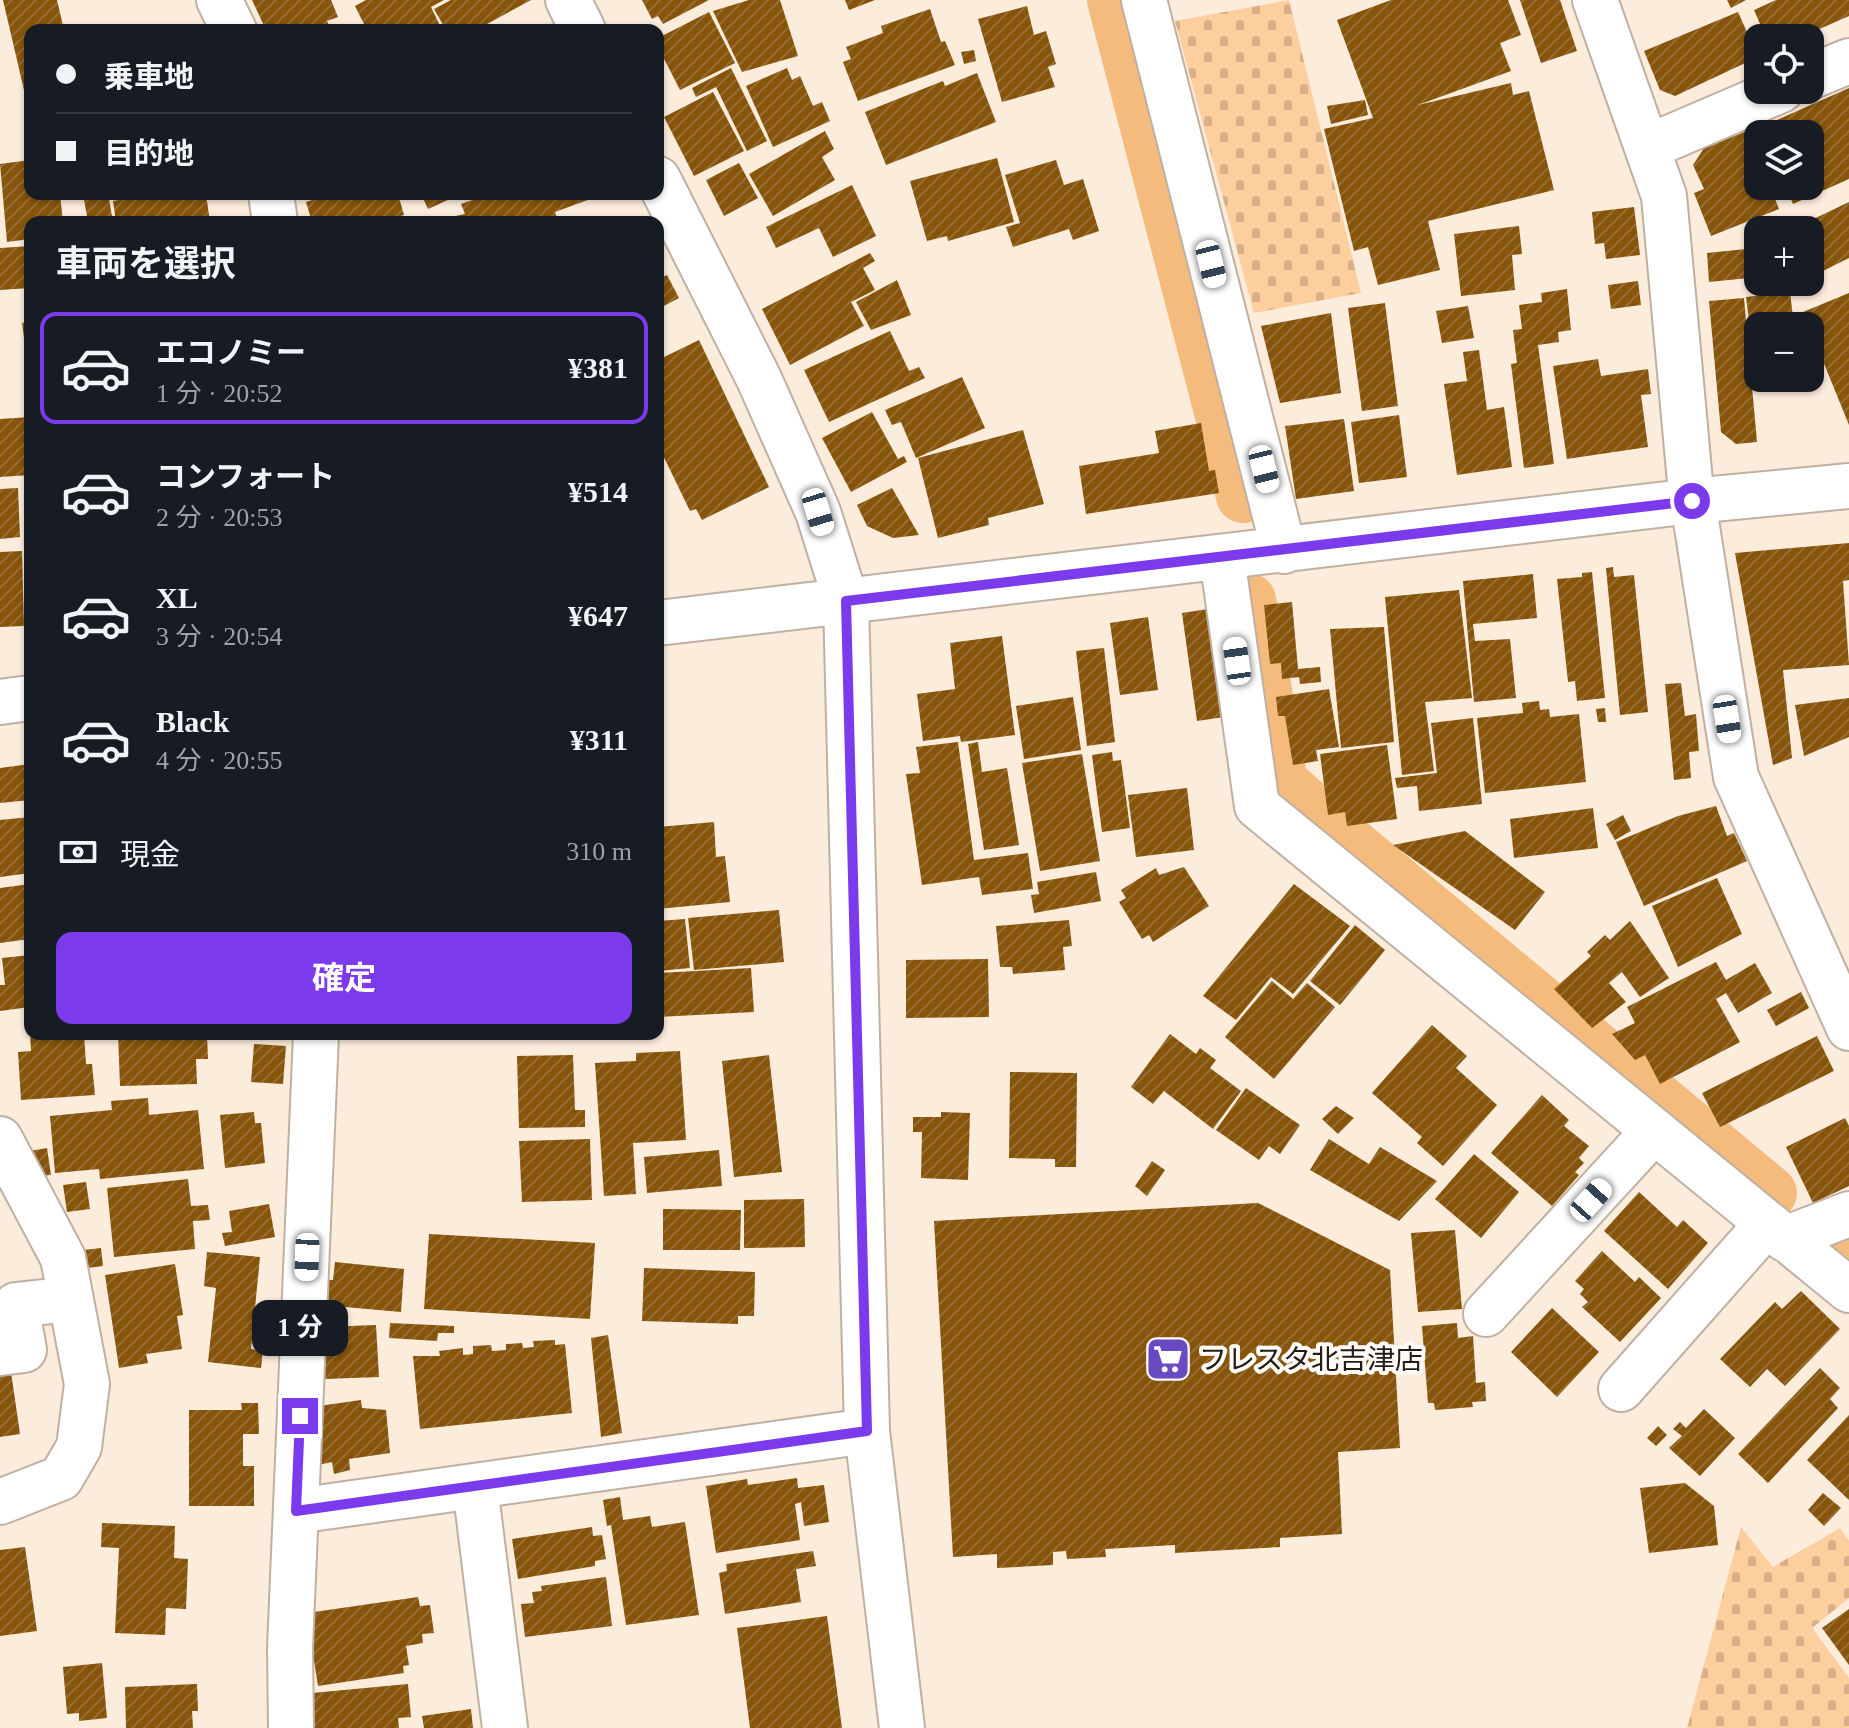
<!DOCTYPE html>
<html lang="ja">
<head>
<meta charset="utf-8">
<style>
	body { margin:0; font-family:"Times New Roman","Noto Sans JP",serif; background:#242831; color:#f1f3f6; height:100vh; display:flex; flex-direction:column; font-size:30px; white-space:nowrap }
	* { box-sizing:border-box; margin:0 }
	p { font-size:26px; color:#9ea1a6 }
	.icon { flex:none; width:44px; height:44px; fill:none; stroke:currentColor; stroke-width:2; stroke-linecap:round; stroke-linejoin:round }
	.map { position:relative; flex:1; overflow:hidden }
	.drawer { position:absolute; left:24px; top:216px; width:640px; height:824px; display:flex; flex-direction:column; background:#171b24; border-radius:16px; box-shadow:0 2px 6px #0004 }
	.drawer>* { flex:none }
	.top-card { position:absolute; left:24px; top:24px; width:640px; height:176px; border-radius:16px; box-shadow:0 2px 6px #0004; display:grid; align-content:center; height:176px; padding:0 32px; background:#171b24 }
	.buttons { position:absolute; left:1744px; top:24px; display:grid; gap:16px }
	.buttons a { display:grid; place-items:center; width:80px; height:80px; border-radius:16px; background:#171b24; box-shadow:0 2px 6px #0004; font-size:40px }
	.end { position:absolute; width:36px; height:36px; margin:-18px; border:10px solid #7c3aed; background:#fff; box-shadow:0 0 0 4px #fff }
	.from { border-radius:50% }
	.bubble { position:absolute; height:56px; border-radius:16px; background:#171b24; box-shadow:0 2px 6px #0004; font-size:26px; font-weight:700; line-height:56px; text-align:center }
	.car { position:absolute; width:24px; height:48px; margin:-24px -12px; border-radius:10px; box-shadow:0 0 6px 2px #0007; background:linear-gradient(#fff 24%,#345 0 40%,#fff 0 76%,#345 0 86%,#fff 0) }
	.top-card b { display:flex; align-items:center; gap:28px; height:76px; font-size:30px }
	.top-card b+b { border-top:2px solid #363941 }
	.top-card i { width:20px; height:20px; background:#f1f3f6 }
	ul { padding:0; list-style:none }
	li { display:flex; align-items:center; gap:24px; height:112px; margin:0 16px 12px; padding:0 16px; border:4px solid transparent; border-radius:16px }
	li div { flex:1 }
	li b { display:block; font-size:30px }
	li em { font-style:normal; font-weight:700 }
	li.on { border-color:#7c3aed }
	li>.icon { width:72px; height:72px; stroke-width:1.5 }
	h2 { padding:0 32px; font-size:36px; line-height:96px }
	.pay { display:flex; align-items:center; gap:20px; height:88px; padding:0 32px; font-size:30px }
	.pay p { margin-inline-start:auto }
	.action { display:flex; gap:16px; margin-top:auto; padding:16px 32px }
	.action a { flex:1; height:92px; border-radius:16px; background:#7c3aed; color:#fff; font-size:32px; font-weight:700; line-height:92px; text-align:center }
	.map>svg:first-child { display:block }
</style>
</head>
<body>
<div class="map">
<svg width="1849" height="1728" viewBox="0 0 1849 1728">
	<defs>
		<pattern id="cemetery-stones" width="16" height="16" patternUnits="userSpaceOnUse" patternTransform="scale(2)"><rect width="16" height="16" fill="#fdce9e"/><path d="M2 7V4a2 2 0 0 1 4 0v3zM10 15v-3a2 2 0 0 1 4 0v3z" fill="#d9b087"/></pattern>
		<pattern id="building-hatch" width="6" height="6" patternUnits="userSpaceOnUse" patternTransform="scale(2)"><rect width="6" height="6" fill="#87540a"/><path d="M-1 1l2-2M0 6l6-6M5 7l2-2" fill="none" stroke="#946e36"/></pattern>
	</defs>
	<rect width="100%" height="100%" fill="#fcecdc"/>
	<path fill="url(#cemetery-stones)" d="M1289 0 1361 293 1254 313 1175 21Z
		M1741 1527 1773 1567 1840 1528 1849 1541V1598L1812 1628 1849 1678V1728H1687Z"/>
	<g fill="none" stroke-linecap="round" stroke-linejoin="round">
		<path stroke="#f5bb7c" stroke-width="54" d="M1114 0 1243 496
			M1249 600 1281 782 1337 833 1770 1193
			M1849 1257V1258"/>
	</g>
	<path fill="url(#building-hatch)" d="M3 0H57L64 30H30V103H27Z
		M252 0H331L338 17 327 21 331 30H266Z
		M366 0H444L431 7 442 30H367L355 6Z
		M451 0H531L476 30H446L434 9Z
		M642 0H709L663 24 658 16 652 19Z
		M749 0H780L798 56 742 72 713 11Z
		M845 0H875L849 10Z
		M1391 0H1508L1521 35 1500 43 1511 71 1418 105 1511 83 1513 95 1529 91 1554 190 1428 221 1440 270 1378 285 1368 247 1354 251 1324 129 1373 118 1337 20Z
		M1520 0H1560L1577 51 1541 63Z
		M1727 0H1746L1731 8Z
		M1776 0H1849V16L1799 38H1766L1754 10Z
		M1027 6 1034 35 1046 31 1056 64 1048 67 1055 87 1002 102 978 19Z
		M930 9 941 42 945 41 955 65 858 101 843 62 851 59 846 47 883 33 881 26Z
		M709 12 735 63 680 90 658 47V38Z
		M1738 12 1758 57 1675 96 1660 90 1644 51Z
		M974 50 976 61 964 64 961 52Z
		M731 68 767 141 747 151 716 87 696 97 692 88Z
		M787 68 792 80 800 76 813 106 822 102 830 121 773 147 746 86Z
		M977 73 996 122 886 165 865 112 943 81 945 86Z
		M1849 88V179L1793 204 1785 186H1810V134H1763L1761 127Z
		M713 92 744 151 694 176 664 117Z
		M1365 100 1368 115 1331 124 1327 106Z
		M825 131 834 149 822 157 835 180 773 216 749 174Z
		M1747 131 1758 157V186H1770L1779 209 1711 236 1694 193 1704 189 1693 165 1704 148Z
		M997 158 1014 222 948 241 947 236 927 241 910 181Z
		M30 160V194H60L63 222H30V239L7 242 0 164Z
		M1056 160 1064 185 1083 179 1099 231 1073 240 1069 229 1013 247 1006 227 1020 223 1005 175Z
		M739 163 758 198 724 216 706 180Z
		M852 185 876 236 833 257 819 228 776 248 766 227Z
		M83 194H206L210 222H116L113 201 125 199 124 196 109 199 113 222H88Z
		M332 194H398L404 215 379 222H312L306 202Z
		M421 194H461L428 209Z
		M489 194H604L555 212 558 222H427L465 214 461 204Z
		M1849 202V258L1821 272 1810 248V230H1801L1799 226Z
		M1634 207 1640 255 1606 259 1604 243 1595 244 1592 212Z
		M1519 226 1522 254 1512 255 1515 290 1461 296 1454 234Z
		M1758 235V277L1709 282 1707 253 1746 249 1745 237Z
		M30 246V288L0 290V248Z
		M870 253 875 261 863 268 875 290 851 302 864 326 790 365 762 309Z
		M667 275 679 298 658 309V279Z
		M897 280 911 315 871 330 856 302Z
		M1638 281 1641 305 1611 309 1608 285Z
		M1567 289 1571 330 1558 332 1559 342 1538 345 1554 464 1524 468 1511 364 1517 363 1513 330 1522 329 1519 305 1542 302 1541 293Z
		M1790 292 1794 326H1758L1756 376 1746 297Z
		M1849 293V425L1803 312Z
		M1744 298 1757 442 1736 444 1721 432 1709 301Z
		M1385 303 1398 406 1362 411 1348 308Z
		M1468 306 1474 338 1442 343 1436 311Z
		M1331 313 1341 393 1280 403 1261 326Z
		M30 322V361H27L22 323Z
		M890 331 909 371 919 367 925 378 829 422 804 370Z
		M699 340 769 487 702 520 696 509 690 511 658 445V360Z
		M1479 350 1487 410 1504 407 1512 467 1457 475 1444 384 1467 381 1463 352Z
		M1598 359 1601 376 1648 369 1651 394 1641 395 1648 447 1567 459 1553 366Z
		M962 377 985 428 916 458 901 422 892 425 885 410Z
		M1756 378H1790V380L1757 384Z
		M872 412 898 459 904 456 907 462 851 492 822 438Z
		M1399 415 1407 477 1359 483 1351 422Z
		M30 417V475L0 477V419Z
		M1344 419 1354 491 1296 499 1285 426Z
		M1201 423 1209 471 1215 470 1219 493 1086 514 1079 466 1159 453 1155 431Z
		M1023 430 1044 504 988 518 989 525 938 538 918 458Z
		M18 488 20 537 0 539V489Z
		M892 488 919 535 893 538 867 526 857 505Z
		M1849 543V580L1843 581 1849 665 1783 670 1792 758 1773 765 1735 553Z
		M22 551 24 626 0 627V552Z
		M1613 567 1614 577 1634 575 1648 712 1620 715 1606 568Z
		M1592 572 1605 698 1577 701 1575 681 1568 682 1557 579 1582 577V573Z
		M1533 574 1537 618 1473 624 1475 641 1510 639 1516 698 1474 702 1463 581Z
		M1459 590 1472 698 1425 702 1434 771 1402 775 1385 597Z
		M1292 602 1298 669 1320 667 1321 682 1300 684 1299 677 1282 679 1281 663 1270 664 1264 605Z
		M1208 609 1224 717 1197 721 1182 613Z
		M1148 617 1158 690 1120 695 1110 623Z
		M1384 627 1394 742 1341 748 1330 629Z
		M1002 636 1015 735 961 742 960 736 923 741 917 694 955 689 950 643Z
		M1104 648 1115 742 1087 746 1076 651Z
		M1681 683 1685 716 1696 714 1699 751 1689 752 1691 778 1674 780 1665 684Z
		M1329 689 1339 747 1316 750 1318 761 1293 765 1285 716H1278L1276 697Z
		M1073 697 1081 750 1024 759 1016 706Z
		M1849 698V737L1804 756 1795 705Z
		M1539 701 1540 710 1549 709 1550 717 1579 714 1586 782 1485 793 1477 718 1523 713 1522 703Z
		M1605 708 1606 722H1598L1596 709Z
		M1473 718 1482 804 1419 811 1417 786 1397 788 1395 778 1437 773 1431 723Z
		M958 742 974 860 1028 853 1033 889 982 895 979 877 922 885 906 774 920 773 916 747Z
		M978 742 982 772 1007 768 1019 845 984 850 968 744Z
		M1387 745 1397 819 1347 826 1345 812 1328 815 1320 754Z
		M1112 752 1113 761 1121 760 1130 828 1102 832 1092 755Z
		M1082 754 1100 861 1040 871 1022 763Z
		M30 764V800L0 803V768Z
		M1187 788 1194 850 1136 857 1128 795Z
		M1716 806 1727 836 1734 833 1747 861 1644 906 1616 842 1678 816Z
		M1593 808 1598 848 1514 858 1510 819Z
		M1623 815 1631 831 1615 840 1606 824Z
		M30 817V873L0 877V820Z
		M714 822 716 857 725 856 730 902 658 909V827Z
		M1465 831 1545 892 1515 930 1393 845Z
		M1184 867 1209 906 1153 942 1149 935 1142 939 1119 902 1126 898 1121 890 1156 868 1159 875Z
		M1096 872 1101 901 1034 913 1031 895 1039 894 1037 882Z
		M1717 878 1742 934 1678 967 1652 906Z
		M30 884V939L0 943V888Z
		M1294 884 1350 926 1293 994 1271 977 1236 1020 1203 996Z
		M779 910 784 962 694 970 688 918Z
		M685 919 690 968 658 971V921Z
		M1069 920 1072 946 1063 947 1065 970 1013 974 1012 967H1000L996 926Z
		M1630 921 1669 978 1640 997 1622 972 1609 983 1626 1002 1592 1028 1554 989 1591 956 1587 952 1605 935 1610 940Z
		M1355 925 1385 950 1340 1005 1310 981Z
		M30 955V1007L0 1011V985H5L2 958Z
		M988 959 989 1017 906 1018V960Z
		M1716 962 1726 980 1755 963 1772 993 1738 1013 1726 993 1716 999 1740 1042 1660 1084 1645 1055 1635 1060 1612 1034 1635 1023 1627 1007Z
		M751 968 754 1012 658 1017V973Z
		M1272 981 1293 999 1307 983 1335 1007 1274 1079 1225 1037Z
		M1801 992 1809 1008 1776 1026 1767 1010Z
		M1432 1025 1467 1056 1456 1068 1497 1105 1443 1166 1417 1143 1422 1137 1372 1093Z
		M30 1034H84L86 1064H92L95 1095 21 1100 18 1052 31 1051Z
		M118 1034H207L208 1059H196L197 1084 120 1086Z
		M1170 1034 1196 1054 1200 1048 1216 1060 1210 1068 1241 1091 1213 1129 1164 1091 1153 1104 1131 1087Z
		M1817 1036 1834 1071 1720 1127 1702 1093Z
		M254 1044 286 1046 283 1084 251 1082Z
		M680 1051 686 1140 633 1143 636 1194 604 1196 595 1063 636 1061V1053Z
		M573 1055 575 1110H585V1127L519 1128 517 1056Z
		M769 1055 782 1172 734 1177 722 1061Z
		M1010 1072 1077 1073 1076 1167H1055V1159L1009 1158Z
		M1246 1088 1300 1125 1280 1154 1269 1146 1259 1160 1216 1130Z
		M1542 1095 1569 1120 1564 1126 1589 1146 1579 1158 1584 1163 1575 1172 1579 1175 1552 1206 1491 1153Z
		M148 1098 149 1115 198 1110 204 1169 100 1179 99 1169 55 1173 50 1116 112 1110 111 1101Z
		M1336 1106 1354 1118 1338 1134 1322 1119Z
		M254 1112 255 1123H261L265 1163 225 1168 220 1115Z
		M941 1112 970 1113 968 1180 921 1178 922 1132H913V1117H941Z
		M1845 1118 1849 1126V1186L1813 1203 1786 1147Z
		M590 1139 592 1200 522 1202 519 1141Z
		M1329 1139 1369 1164 1380 1147 1437 1181 1399 1221 1310 1170Z
		M47 1148 51 1175 40 1176 30 1151Z
		M719 1150 722 1186 647 1193 644 1157Z
		M1474 1154 1519 1192 1481 1238 1435 1199Z
		M1152 1161 1165 1170 1147 1196 1135 1186Z
		M188 1179 191 1206 208 1205 210 1220 193 1221 195 1249 114 1257 107 1188Z
		M86 1182 90 1209 67 1212 63 1185Z
		M1639 1192 1677 1227 1683 1220 1708 1243 1668 1289 1604 1231Z
		M804 1199 805 1247 744 1248V1200Z
		M1258 1203 1390 1270 1400 1448 1338 1452 1342 1534 1280 1538V1547L1175 1553V1545L1105 1549 1106 1557 1067 1559 1066 1551 1053 1552V1565L997 1568V1554L953 1557 934 1221Z
		M269 1204 275 1237 225 1246 222 1233 232 1232 229 1211Z
		M663 1209 741 1210 740 1250H663Z
		M1455 1230 1462 1309 1418 1312 1411 1233Z
		M429 1234 595 1243 590 1319 424 1309Z
		M101 1248 103 1266 87 1268 84 1250Z
		M1602 1251 1635 1282 1639 1277 1661 1298 1620 1342 1582 1307 1588 1302 1580 1294 1584 1289 1575 1281Z
		M207 1252 260 1257 251 1349 263 1351 261 1368 208 1362 216 1288 204 1286Z
		M335 1262 404 1269 401 1312 322 1305 325 1280H333Z
		M175 1264 183 1315 177 1316 182 1349 146 1354 148 1363 119 1368 105 1275Z
		M644 1268 755 1272 754 1316H738V1324L642 1321Z
		M1801 1291 1840 1329 1785 1386 1767 1369 1750 1387 1720 1359 1775 1302 1782 1309Z
		M1552 1308 1599 1352 1557 1397 1511 1352Z
		M390 1323 454 1326V1333H438L437 1341 389 1338Z
		M1457 1323 1458 1338 1473 1336 1476 1383 1485 1382 1486 1401 1472 1402 1473 1407 1435 1410 1434 1403H1428L1422 1326Z
		M376 1325 379 1377 325 1379 324 1327Z
		M608 1335 622 1433 601 1437 591 1338Z
		M555 1340V1345L565 1344 572 1413 420 1429 413 1356H440L439 1351 463 1348V1355L473 1354V1346L491 1345 492 1351 506 1350V1344L522 1343 523 1348 534 1347 533 1341Z
		M10 1365 20 1434 0 1437V1366Z
		M1820 1368 1840 1388 1830 1399 1838 1408 1768 1483 1738 1454Z
		M361 1400 362 1408 386 1410 390 1453 349 1459 350 1470 334 1474 332 1462 314 1466 319 1406Z
		M241 1403H258L259 1434H243V1466H254V1506H189V1410H242Z
		M1704 1409 1735 1438 1700 1476 1669 1448 1682 1436 1673 1429 1680 1422 1686 1428Z
		M1849 1415V1500L1807 1460Z
		M1658 1426 1667 1435 1656 1446 1647 1438Z
		M797 1478 798 1488 824 1485 829 1522 804 1526 801 1502 795 1504 800 1540 716 1553 706 1486 747 1479 748 1485Z
		M1685 1483 1714 1506 1718 1545 1649 1553 1640 1488Z
		M1823 1493 1841 1508 1824 1526 1808 1510Z
		M620 1497 623 1520 650 1516 652 1527 685 1522 699 1615 626 1625 611 1525 607 1526 603 1500Z
		M102 1523 175 1526 174 1558 188 1559 186 1609 166 1608 165 1635 115 1633 119 1548 101 1547Z
		M592 1527 593 1536 602 1535 606 1559 595 1561V1566L518 1579 512 1539Z
		M25 1547 37 1631 0 1636V1550Z
		M813 1551 816 1566 796 1569 801 1602 725 1614 719 1573 727 1571 726 1564Z
		M606 1577 612 1626 525 1637 521 1604 534 1603 532 1592 542 1591 541 1586Z
		M418 1597 420 1606 430 1605 434 1633 422 1634 423 1643 406 1646 409 1665 403 1666 404 1673 318 1686 308 1623 315 1621 314 1612Z
		M1849 1609V1665L1822 1628Z
		M827 1616 842 1728H750L737 1628Z
		M102 1663 107 1718 79 1721V1713L67 1714 63 1667Z
		M197 1684 198 1711H192L193 1728H126L125 1687Z
		M408 1684 411 1717 398 1718 399 1728H315L312 1693Z
		M471 1709 473 1728H424L422 1716Z"/>
	<g fill="none" stroke-linecap="round" stroke-linejoin="round">
		<g stroke="#c0b0a1" stroke-width="48">
			<path id="street" d="M219 0 234 30
				M568 0 583 30
				M1144 0 1284 551
				M1810 77 1849 61
				M1648 147 1781 90
				M658 179 759 379 818 512 846 601
				M271 194 275 222
				M1222 557 1257 806 1849 1290
				M0 1139 63 1258 87 1384 79 1447 61 1478 0 1502
				M1785 1239 1849 1214
				M1486 1314 1654 1131
				M0 1353 24 1350 16 1305 71 1299
				M1621 1389 1767 1224
				M475 1486 505 1728
				M296 1511 867 1431
				M291 1728 290 1648 316 1034"/>
		</g>
		<g stroke="#c0b0a1" stroke-width="48">
			<path id="secondary" d="M1595 0 1664 196 1690 482 1736 777 1849 1028
				M846 601 867 1431 902 1728
				M658 623 1692 501 1849 486
				M0 702 30 698"/>
		</g>
		<use href="#street" stroke="#fff" stroke-width="44"/>
		<use href="#secondary" stroke="#fff" stroke-width="44"/>
	</g>
	<g fill="none" stroke-linecap="round" stroke-linejoin="round">
		<path stroke="#7c3aed" stroke-width="10" d="M300 1416 296 1511 867 1431 846 601 1692 501"/>
	</g>
	<defs>
		<g id="supermarket-square" transform="scale(2.3)"><rect x="-9" y="-9" width="18" height="18" rx="4" fill="#694ac3" stroke="#fffcf8"/><path d="M-6-5.5h2.5l.6 2H6L4.5 2H-2.5L-4.4-4H-6ZM-1.5 3.2a1.3 1.3 0 1 0 .1 0ZM3 3.2a1.3 1.3 0 1 0 .1 0Z" fill="#fff"/></g>
	</defs>
	<g fill-rule="evenodd">
		<use href="#supermarket-square" x="1168" y="1359"/>
	</g>
	<g text-anchor="middle" dominant-baseline="central" stroke-width="8" stroke-linejoin="round" paint-order="stroke">
		<g font-size="28" fill="#221c17" stroke="#fffcf8" text-anchor="start">
			<text x="1199" y="1359">フレスタ北吉津店</text>
		</g>
	</g>
</svg>
<div class="buttons">
<a><svg class="icon" aria-label="locate" viewBox="0 0 24 24"><circle cx="12" cy="12" r="6"/><path d="M12 2v4M12 18v4M2 12h4M18 12h4"/></svg></a>
<a><svg class="icon" aria-label="layers" viewBox="0 0 24 24"><path d="M12 4l9 5-9 5-9-5zM3 14l9 5 9-5"/></svg></a>
<a>+</a>
<a>−</a>
</div>
<i class="end from" style="left:1692px;top:501px"></i>
<i class="end" style="left:300px;top:1416px"></i>
<div class="bubble" style="left:252px;top:1300px;width:96px">1 分</div>
<i class="car" style="left:1211px;top:264px;rotate:166deg"></i>
<i class="car" style="left:1264px;top:469px;rotate:166deg"></i>
<i class="car" style="left:818px;top:512px;rotate:163deg"></i>
<i class="car" style="left:1237px;top:661px;rotate:352deg"></i>
<i class="car" style="left:1727px;top:719px;rotate:171deg"></i>
<i class="car" style="left:1591px;top:1200px;rotate:42deg"></i>
<i class="car" style="left:307px;top:1257px;rotate:182deg"></i>
<div class="top-card">
<b><i class="from"></i>乗車地</b>
<b><i></i>目的地</b>
</div>
<section class="drawer">
<h2>車両を選択</h2>
<ul>
<li class="on"><svg class="icon" aria-label="car" viewBox="0 0 24 24"><path d="M5 17H2v-5l4-1 3-4h7l3 4 3 1v5h-3M9 17h6M6 11h13"/><circle cx="7" cy="17" r="2"/><circle cx="17" cy="17" r="2"/></svg><div><b>エコノミー</b><p>1 分 · 20:52</p></div><em>¥381</em></li>
<li><svg class="icon" aria-label="car" viewBox="0 0 24 24"><path d="M5 17H2v-5l4-1 3-4h7l3 4 3 1v5h-3M9 17h6M6 11h13"/><circle cx="7" cy="17" r="2"/><circle cx="17" cy="17" r="2"/></svg><div><b>コンフォート</b><p>2 分 · 20:53</p></div><em>¥514</em></li>
<li><svg class="icon" aria-label="car" viewBox="0 0 24 24"><path d="M5 17H2v-5l4-1 3-4h7l3 4 3 1v5h-3M9 17h6M6 11h13"/><circle cx="7" cy="17" r="2"/><circle cx="17" cy="17" r="2"/></svg><div><b>XL</b><p>3 分 · 20:54</p></div><em>¥647</em></li>
<li><svg class="icon" aria-label="car" viewBox="0 0 24 24"><path d="M5 17H2v-5l4-1 3-4h7l3 4 3 1v5h-3M9 17h6M6 11h13"/><circle cx="7" cy="17" r="2"/><circle cx="17" cy="17" r="2"/></svg><div><b>Black</b><p>4 分 · 20:55</p></div><em>¥311</em></li>
</ul>
<div class="pay"><svg class="icon" aria-label="cash" viewBox="0 0 24 24"><path d="M3 7h18v10H3z"/><circle cx="12" cy="12" r="2"/></svg>現金<p>310 m</p></div>
<div class="action"><a>確定</a></div>
</section>
</div>
</body>
</html>
